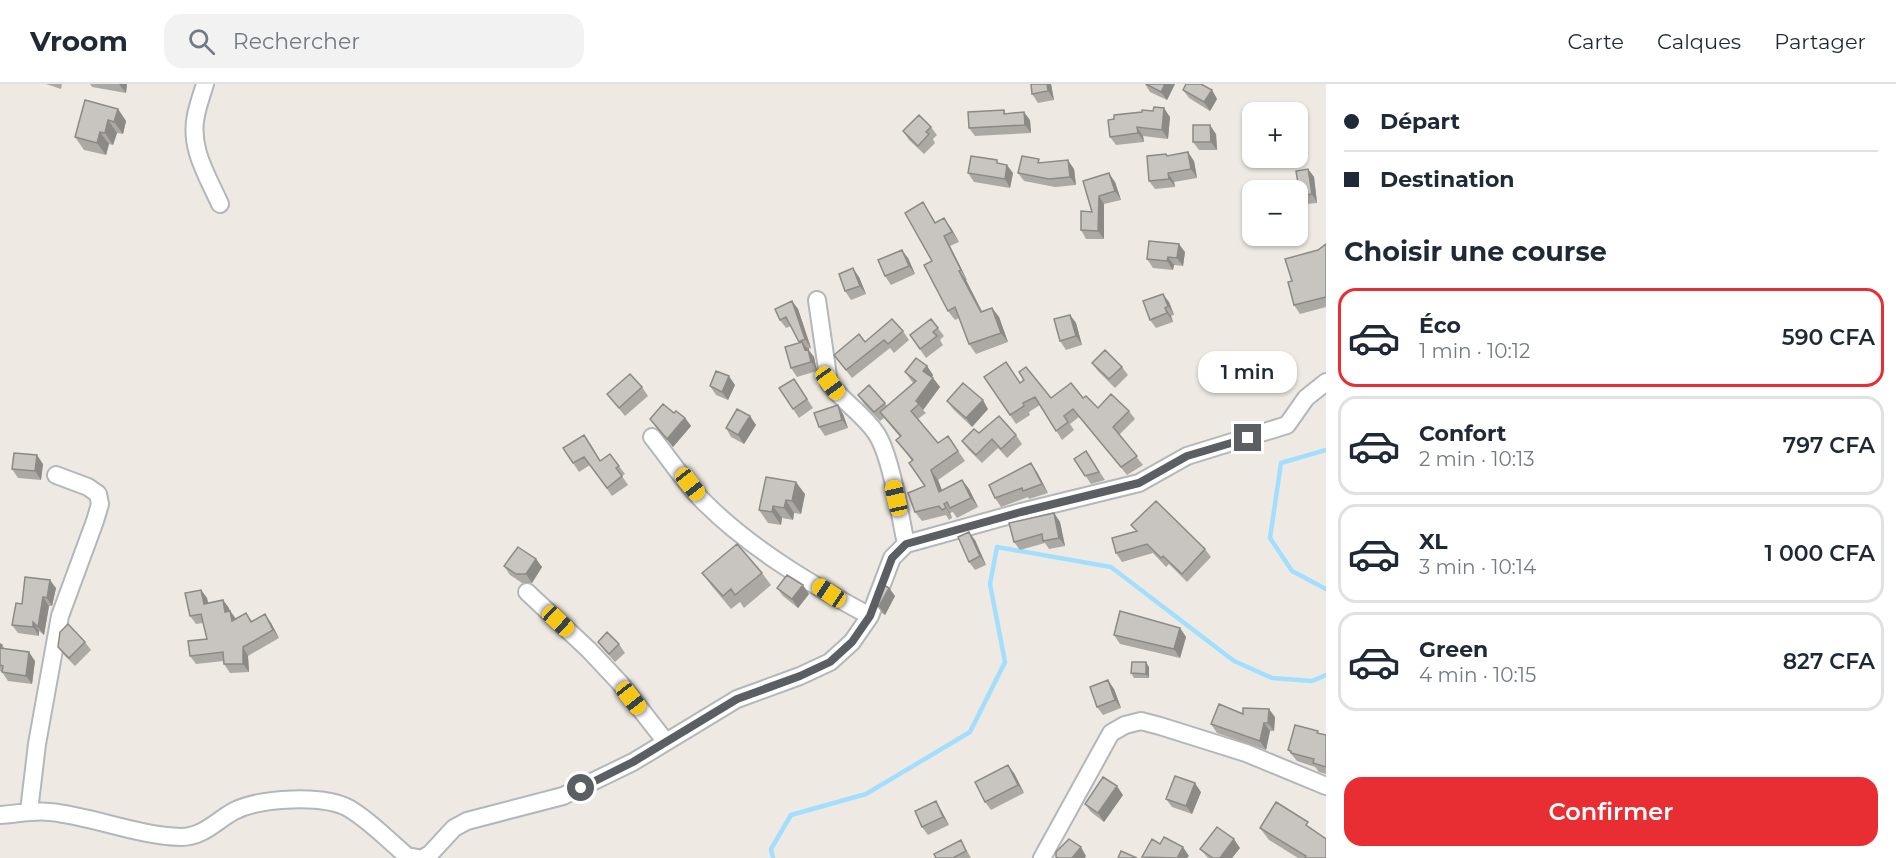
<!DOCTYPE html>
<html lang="fr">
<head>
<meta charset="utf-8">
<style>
	body { margin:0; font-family:Montserrat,sans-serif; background:#f2f2f3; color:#1f2937; height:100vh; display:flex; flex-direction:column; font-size:22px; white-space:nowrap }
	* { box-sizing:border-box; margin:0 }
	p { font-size:20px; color:#747a83 }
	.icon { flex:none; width:33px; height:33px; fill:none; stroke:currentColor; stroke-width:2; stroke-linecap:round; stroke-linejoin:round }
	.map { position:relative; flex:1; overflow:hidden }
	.details { display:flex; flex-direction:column; background:#fff; width:570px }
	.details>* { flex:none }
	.guide { display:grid; align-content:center; height:132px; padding:0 18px; background:#fff }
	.buttons { position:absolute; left:1242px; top:18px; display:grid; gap:12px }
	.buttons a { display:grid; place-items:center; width:66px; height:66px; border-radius:12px; background:#fff; box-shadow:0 2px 4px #0004; font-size:30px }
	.end { position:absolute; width:27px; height:27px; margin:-14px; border:8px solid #5b5f63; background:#fff; box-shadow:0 0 0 3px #fff }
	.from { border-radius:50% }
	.bubble { position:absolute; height:42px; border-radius:18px; background:#fff; box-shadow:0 2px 4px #0004; font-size:20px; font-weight:600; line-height:42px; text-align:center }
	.car { position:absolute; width:18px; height:36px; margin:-18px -9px; border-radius:8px; box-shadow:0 0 4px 2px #0007; background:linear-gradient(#f5c518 24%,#345 0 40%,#f5c518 0 76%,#345 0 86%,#f5c518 0) }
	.guide b { display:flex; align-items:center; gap:21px; height:57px; font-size:22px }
	.guide b+b { border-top:2px solid #e0e1e3 }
	.guide i { width:15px; height:15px; background:#1f2937 }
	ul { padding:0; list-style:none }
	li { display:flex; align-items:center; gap:18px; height:99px; margin:0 12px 9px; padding:0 6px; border:3px solid #e0e1e3; border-radius:18px }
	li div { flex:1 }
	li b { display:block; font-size:22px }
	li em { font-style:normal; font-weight:600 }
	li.active { border-color:#e82e32 }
	li>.icon { width:54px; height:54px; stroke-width:1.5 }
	h2 { padding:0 18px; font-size:27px; line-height:72px }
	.action { display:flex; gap:12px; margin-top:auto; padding:12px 18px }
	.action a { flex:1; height:69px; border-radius:18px; background:#e82e32; color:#fff; font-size:24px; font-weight:600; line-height:69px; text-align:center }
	header { display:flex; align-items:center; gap:36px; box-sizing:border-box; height:84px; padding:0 30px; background:#fff; border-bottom:2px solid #e0e1e3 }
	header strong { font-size:28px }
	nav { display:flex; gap:33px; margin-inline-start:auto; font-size:21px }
	.search { width:420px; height:54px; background:#f2f2f3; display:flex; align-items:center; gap:15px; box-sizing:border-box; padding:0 21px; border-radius:18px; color:#747a83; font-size:22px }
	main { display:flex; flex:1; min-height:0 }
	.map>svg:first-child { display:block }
</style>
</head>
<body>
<header>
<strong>Vroom</strong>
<div class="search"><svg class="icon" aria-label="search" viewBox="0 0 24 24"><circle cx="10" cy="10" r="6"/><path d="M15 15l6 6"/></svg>Rechercher</div>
<nav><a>Carte</a><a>Calques</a><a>Partager</a></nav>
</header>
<main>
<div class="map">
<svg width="1326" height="774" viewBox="0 0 1326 774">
	<rect width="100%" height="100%" fill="#eeeae3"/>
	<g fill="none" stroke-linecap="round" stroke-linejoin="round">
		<path stroke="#a2dffe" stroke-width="4.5" d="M1326 366 1281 379 1270 454 1292 487 1326 505
			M773 774 771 765 791 731 866 710 970 648 1005 578 990 500 997 463 1111 483 1234 577 1272 594 1312 597 1326 591"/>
		<g stroke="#b3b6ba" stroke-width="20">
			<path id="street" d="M205 0C202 10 198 21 196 31 189 64 207 91 220 120
				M817 216 829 299C843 318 863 330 876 349 891 371 900 432 906 460
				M652 353C669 374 685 399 704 418 751 465 812 501 870 532
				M527 508 589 566 620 599 666 658
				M29 727 37 660 60 532 95 437 100 420 98 410 88 403 56 391
				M0 731C17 730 33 726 50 728 92 732 138 752 181 753 203 753 216 737 234 727 260 714 324 710 350 725 370 737 388 756 407 772L418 774
				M423 774 430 770 454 744 467 737 563 712 633 678 737 615 800 592 830 578 852 558 870 532 892 474 906 460 1021 428 1139 399 1187 372 1287 341 1306 314 1326 298
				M1042 774 1111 649 1125 641 1141 637 1160 642 1246 669 1326 702"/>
		</g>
		<use href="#street" stroke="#fff" stroke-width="16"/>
	</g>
	<path fill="#aca9a5" d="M46 0H62L61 5Z
		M90 0H127L126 9 92 3Z
		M1051 0 1054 16 1038 19 1032 10Z
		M1145 0H1175L1167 16 1150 8Z
		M1183 6H1212L1217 15 1210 27 1189 14Z
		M118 25 126 37 123 50 117 49 113 61 109 60 106 71 84 66 75 53Z
		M1004 26 1006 30 1030 36 1031 49 975 52 969 44Z
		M1170 33 1168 55 1143 52 1144 58 1116 61 1110 53Z
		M931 43 937 51 933 55 935 59 924 70 909 56 903 47Z
		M1216 50 1217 66H1199L1193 58Z
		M1166 70 1167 72 1194 77 1197 94 1174 98 1175 103 1155 105 1149 97Z
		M1042 79 1074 85 1076 101 1055 103 1024 97 1018 89Z
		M1000 80 1013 89 1010 104 974 98 968 89Z
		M1308 85 1314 93 1317 119 1306 120 1300 112Z
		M1083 97 1115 98 1121 116 1104 120V155H1086L1081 146 1092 128Z
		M923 118 936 139 951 144 959 158 950 162 967 196H966L982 227 992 224 999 233 1008 258 976 270 969 260 959 234 955 236 948 227Z
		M1326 160V223L1300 230 1294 221 1292 197Z
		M1185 168 1183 182 1174 181 1173 186 1153 184 1147 175Z
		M908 174 915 190 891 201 885 192Z
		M859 193 866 210 851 216 845 207Z
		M792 217 798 225 811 264 808 265 814 273 817 287 797 293 791 284 800 259 791 242 786 244 780 236Z
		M1169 218 1174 231 1171 232 1173 238 1156 244 1150 236Z
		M1070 231 1076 239 1082 261 1066 266 1060 257Z
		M931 235 944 252 940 256 943 261 926 274 910 251Z
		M903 247 909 256 894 269 890 264 852 294 834 271 865 258Z
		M1092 279 1122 283 1128 291 1115 304 1098 287Z
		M927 282 933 291 932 293 940 303 923 326 926 329 918 335 938 359 948 352 965 377 938 396 942 406 962 396 969 405 978 423 957 434 953 428 950 429 952 434 949 436 946 431 922 437 915 428 925 402 912 377 896 356 900 353 884 334 880 337 864 320 858 311 885 319 887 322 913 299 905 288Z
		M984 293 1020 299 1051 314H1083L1098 324 1129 327 1135 335 1119 351 1143 381 1127 391 1079 333 1070 340 1074 346 1062 356 1040 321 1029 328 1030 331 1016 340Z
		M794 295 813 324 799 334 779 304Z
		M735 301 728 316 716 311 710 302Z
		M642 303 648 312 625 332 607 310Z
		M947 317 988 325 972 343 953 325Z
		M674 329 685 334 691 342 673 363 656 343 650 335Z
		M843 330 848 344 825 352 819 343Z
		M750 332 756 341 744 360 731 353 726 344Z
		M979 349 1016 351 1022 360 1007 374 998 364 982 379 968 365 962 357Z
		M590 359 600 377 610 370 625 390 622 392 628 401 612 412 590 381 579 388 573 379Z
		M1086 367 1092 376 1105 396 1091 400 1074 375Z
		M43 380 41 396 18 394 12 385Z
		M1037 388 1048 409 1029 415 1028 413 1001 423 995 414Z
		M766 393 805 410 801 430 794 429 793 436 782 434 781 441 768 439 759 426Z
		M1054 429 1060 438 1065 462 1049 465 1045 459 1020 466 1014 458Z
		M1131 441 1205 465 1211 473 1187 498 1169 480 1166 483 1153 469 1122 478 1116 469 1136 447Z
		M975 456 986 481 975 486 969 478Z
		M536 475 542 483 532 499H522L510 491 504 482Z
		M702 489H762L771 501 744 524 740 518 731 525 711 501Z
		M56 504 52 522H49L44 551 39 547V552L18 549 12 541 22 520Z
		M777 504 809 510 798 524 783 512Z
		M889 504 895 512 885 531 882 529 876 521Z
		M201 506 207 514 208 519 223 516 236 535 246 529 252 537 265 530 271 539 279 554 248 572 249 588 230 589 224 580V577L196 580 190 572 207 555 203 539 196 540 190 532Z
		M1180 544 1186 553 1180 574 1120 560 1114 551Z
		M85 558 91 566 75 582 64 571 58 563Z
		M598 558 619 560 625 569 615 578 604 566Z
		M0 560 2 561 5 565 35 577 32 600 8 597 2 588 0 587Z
		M1149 583V594H1134L1131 589Z
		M1114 605 1121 624 1103 631 1097 623Z
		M1243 630 1275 633 1274 647H1270L1266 666 1217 649 1211 640Z
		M1319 650 1326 651V690L1319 688 1315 683 1297 677 1288 666Z
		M1014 689 1024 709 991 726 985 718Z
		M1201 708 1192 730 1172 723 1166 715Z
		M1123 711 1104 738 1091 728 1085 720Z
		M941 726 949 741 928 751 922 743Z
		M1260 744 1326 774H1298L1269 756Z
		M1240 764 1232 774H1208L1200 765Z
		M966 765 971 774H936Z"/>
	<path fill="#8c8a86" d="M119 0H127L126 9Z
		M1047 0H1051L1054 16 1048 7Z
		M1165 0H1175L1167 16 1161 8Z
		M1212 6 1217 15 1210 27 1204 18Z
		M1164 24 1170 33 1168 55 1162 46Z
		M118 25 126 37 123 50 114 38Z
		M1024 28 1030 36 1031 49 1025 41Z
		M108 36 117 49 113 61 105 49Z
		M1210 41 1216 50 1217 66 1211 58Z
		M1137 43 1143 52 1144 58 1138 49Z
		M100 48 109 60 106 71 97 59Z
		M1188 68 1194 77 1197 94 1191 85Z
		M1068 76 1074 85 1076 101 1070 93Z
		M1007 81 1013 89 1010 104 1005 95Z
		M1308 85 1314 93 1317 119 1312 110Z
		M1109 89 1115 98 1121 116 1115 107Z
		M1168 89 1174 98 1175 103 1169 95Z
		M1099 112 1104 120V155L1098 147Z
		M944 134 951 144 959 158 952 148Z
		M944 152 950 162 967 196 961 186Z
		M1179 160 1185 168 1183 182 1177 174Z
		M902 166 908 174 915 190 909 182Z
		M1168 173 1174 181 1173 186 1167 177Z
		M853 184 859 193 866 210 860 202Z
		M959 187 966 196 987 238 981 228Z
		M1163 210 1169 218 1174 231 1168 222Z
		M792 217 798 225 811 264 805 255Z
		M992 224 999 233 1008 258 1001 249Z
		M1165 224 1171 232 1173 238 1167 229Z
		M1070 231 1076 239 1082 261 1076 252Z
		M802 258 814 273 817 287 811 278Z
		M927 282 933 291 930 296 923 287Z
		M729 292 735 301 728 316 722 308Z
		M933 294 940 303 923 326 916 317Z
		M983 316 988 325 972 343 966 334Z
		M838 321 843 330 848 344 842 336Z
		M750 332 756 341 744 360 738 351Z
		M685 334 691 342 673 363 667 355Z
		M37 371 43 380 41 396 35 387Z
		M1031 379 1037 388 1048 409 1042 400Z
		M931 386 938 396 946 417 939 408Z
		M962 396 969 405 978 423 971 414Z
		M796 398 805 410 801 430 792 417Z
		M786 416 794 429 793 436 784 424Z
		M944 420 950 429 952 434 946 424Z
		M773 422 782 434 781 441 772 428Z
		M1054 429 1060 438 1065 462 1059 454Z
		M969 448 975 456 986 481 980 472Z
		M536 475 542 483 532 499 526 490Z
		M50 496 56 504 52 522 47 514Z
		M803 501 809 510 798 524 792 515Z
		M889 504 895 512 885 531 879 522Z
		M201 506 207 514 210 528 204 520Z
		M43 513 49 522 44 551 38 543Z
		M223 516 229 524 231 536 225 528Z
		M230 527 236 535 232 537Z
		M265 530 271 539 279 554 273 546Z
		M33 538 39 547V552L33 543Z
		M1180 544 1186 553 1180 574 1174 565Z
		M243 563 248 572 249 588 243 580Z
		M29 568 35 577 32 600 26 592Z
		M1146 578 1149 583V594L1146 590Z
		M1108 596 1114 605 1121 624 1115 616Z
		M1269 625 1275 633 1274 647 1268 639Z
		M1264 639 1270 647 1266 666 1260 657Z
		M1008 681 1014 689 1024 709 1018 701Z
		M1195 699 1201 708 1192 730 1186 722Z
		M1117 702 1123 711 1104 738 1098 729Z
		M936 717 941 726 949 741 943 733Z
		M1234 755 1240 764 1232 774H1220Z
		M1081 763 1086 772 1085 774H1072Z
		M1183 763 1189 772 1187 774H1177Z"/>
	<path fill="#c8c5c0" stroke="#8c8a86" stroke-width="1.5" d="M1031 0H1047L1048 7 1032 10Z
		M1146 0H1165L1161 8Z
		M1186 0H1201L1212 6 1204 18 1183 6Z
		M85 16 118 25 114 38 108 36 105 49 100 48 97 59 75 53Z
		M1154 23 1164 24 1162 46 1137 43 1138 49 1110 53 1108 36 1114 35V31L1142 28V26L1153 27Z
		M1004 26V30L1024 28 1025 41 969 44 968 28Z
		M919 31 931 43 926 48 929 50 918 62 903 47Z
		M1193 41H1210L1211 58H1193Z
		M1188 68 1191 85 1168 89 1169 95 1149 97 1147 72 1166 70 1167 72Z
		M971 72 997 76V79L1007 81 1005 95 968 89Z
		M1022 72 1039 75 1038 79 1068 76 1070 93 1049 95 1018 89Z
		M1308 85 1312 110 1300 112 1296 87Z
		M1109 89 1115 107 1099 112 1098 147 1081 146V127L1092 128 1083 97Z
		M923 118 935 139 944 134 952 148 944 152 961 186 959 187 981 228 992 224 1001 249 969 260 955 223 948 227 924 181 932 177 905 129Z
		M1149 157 1179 160 1177 174 1168 173 1167 177 1147 175Z
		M1326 160V213L1294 221 1288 198 1292 197 1285 175 1318 166Z
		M902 166 909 182 885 192 878 176Z
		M853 184 860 202 845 207 839 190Z
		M1163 210 1168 222 1165 224 1167 229 1150 236 1143 217Z
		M792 217 805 255 799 258 786 233 780 236 775 225Z
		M1070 231 1076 252 1060 257 1054 235Z
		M892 235 903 247 888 260 884 256 846 286 834 271 859 250 865 258Z
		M931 235 938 244 933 248 937 252 920 265 910 251Z
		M802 258 805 266 808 265 811 278 791 284 785 263Z
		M1105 266 1122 283 1109 295 1092 279Z
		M916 274 927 282 923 287 933 294 916 317 919 320 911 327 938 359 948 352 958 367 931 386 939 408 962 396 971 414 950 424 947 418 944 420 946 424 942 426 939 422 915 428 908 409 925 402 909 379 913 376 896 356 901 352 880 328 916 297 905 288Z
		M1006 278 1020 299 1024 296 1019 288 1026 283 1051 314 1071 299 1083 314 1086 312 1098 324 1111 310 1129 327 1113 343 1137 372 1121 383 1073 325 1064 332 1068 338 1056 347 1035 313 1023 319 1024 322 1010 331 984 293Z
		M716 287 729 292 722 308 710 302Z
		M630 290 642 303 619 324 607 310Z
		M794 295 807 315 793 325 779 304Z
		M963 299 983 316 966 334 947 317Z
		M869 301 885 319 874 328 858 311Z
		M663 320 674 329 676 327 685 334 667 355 650 335Z
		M838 321 842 336 819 343 814 329Z
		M737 325 750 332 738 351 726 344Z
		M999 332 1016 351 1001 365 992 355 976 371 962 357 974 345 979 349Z
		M584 351 600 377 610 370 619 382 616 384 622 392 607 404 584 373 573 379 563 364Z
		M1086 367 1099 388 1085 392 1074 375Z
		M14 369 37 371 35 387 12 385Z
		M1031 379 1042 400 1023 407 1022 404 995 414 989 401Z
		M766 393 796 398 792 417 786 416 784 424 773 422 772 428 759 426Z
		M1156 417 1205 465 1182 490 1163 472 1161 474 1147 460 1116 469 1112 454 1137 447 1131 441Z
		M1054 429 1059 454 1043 457 1042 450 1014 458 1009 439Z
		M969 448 980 472 969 478 958 453Z
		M737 460 762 489 735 511 731 505 723 512 702 489Z
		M518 463 536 475 526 490H516L504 482Z
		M787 491 803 501 792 515 777 504Z
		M25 493 50 496 47 514 43 513 38 543 33 538V543L12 541 16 519 22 520Z
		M884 501 889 504 879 522 876 521Z
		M201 506 204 520 223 516 225 528 230 527 232 537 246 529 251 538 265 530 273 546 243 563V580H224L223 568 190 572 188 557 207 555 201 530 190 532 185 509Z
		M1120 527 1180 544 1174 565 1114 551Z
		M68 540 85 558 69 574 58 563 60 548Z
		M607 548 619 560 609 570 598 558Z
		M0 560 2 561 0 564 29 568 26 592 2 588 3 582 0 581Z
		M1132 578H1146V590L1131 589Z
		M1108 596 1115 616 1097 623 1090 603Z
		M1219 620 1243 630V624L1269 625 1268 639H1264L1260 657 1211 640Z
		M1295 641 1318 647 1317 649 1326 651V683L1313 679 1314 675 1291 669V667L1288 666Z
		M1008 681 1018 701 985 718 975 698Z
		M1175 692 1195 699 1186 722 1166 715Z
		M1103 693 1117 702 1098 729 1085 720Z
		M936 717 943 733 922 743 915 727Z
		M1276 718 1308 738 1306 741 1326 755V774H1305L1306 772 1260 744Z
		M1217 743 1234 755 1220 774H1213L1200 765Z
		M1164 753 1183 763 1177 774 1142 773 1152 755 1160 760Z
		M1069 755 1081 763 1072 774H1058L1056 773V768Z
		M961 756 966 767 953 774H936L934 770Z
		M1121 767 1137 774H1118Z"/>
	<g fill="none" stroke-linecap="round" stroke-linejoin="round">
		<path stroke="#5b5f63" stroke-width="8" d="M581 704 633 678 737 615 800 592 830 578 852 558 870 532 892 474 906 460 1021 428 1139 399 1187 372 1248 354"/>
	</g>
</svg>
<div class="buttons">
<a>+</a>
<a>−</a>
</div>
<i class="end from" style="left:581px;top:704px"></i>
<i class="end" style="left:1248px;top:354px"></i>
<div class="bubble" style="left:1198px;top:267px;width:99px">1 min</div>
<i class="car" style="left:830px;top:299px;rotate:144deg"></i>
<i class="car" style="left:690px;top:400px;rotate:142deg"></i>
<i class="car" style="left:896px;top:414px;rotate:347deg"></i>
<i class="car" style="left:829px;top:509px;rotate:304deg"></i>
<i class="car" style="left:558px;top:537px;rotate:133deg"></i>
<i class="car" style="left:631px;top:614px;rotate:142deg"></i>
</div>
<section class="details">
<div class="guide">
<b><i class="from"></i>Départ</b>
<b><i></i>Destination</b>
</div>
<h2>Choisir une course</h2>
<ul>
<li class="active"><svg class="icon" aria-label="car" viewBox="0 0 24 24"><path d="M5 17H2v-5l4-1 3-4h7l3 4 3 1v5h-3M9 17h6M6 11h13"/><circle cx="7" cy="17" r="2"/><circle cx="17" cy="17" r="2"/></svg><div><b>Éco</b><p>1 min · 10:12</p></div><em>590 CFA</em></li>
<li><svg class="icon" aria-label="car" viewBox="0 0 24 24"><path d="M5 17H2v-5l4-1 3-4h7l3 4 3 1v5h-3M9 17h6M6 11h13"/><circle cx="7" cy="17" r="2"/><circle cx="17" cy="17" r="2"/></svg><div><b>Confort</b><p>2 min · 10:13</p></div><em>797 CFA</em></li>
<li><svg class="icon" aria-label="car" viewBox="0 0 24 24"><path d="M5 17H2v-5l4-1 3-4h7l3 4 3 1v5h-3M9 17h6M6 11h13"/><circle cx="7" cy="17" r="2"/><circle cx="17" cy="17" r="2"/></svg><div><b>XL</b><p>3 min · 10:14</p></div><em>1 000 CFA</em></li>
<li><svg class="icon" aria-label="car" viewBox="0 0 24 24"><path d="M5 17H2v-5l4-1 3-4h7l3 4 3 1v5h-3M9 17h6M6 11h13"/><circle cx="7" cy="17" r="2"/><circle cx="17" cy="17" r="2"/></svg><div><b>Green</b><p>4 min · 10:15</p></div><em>827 CFA</em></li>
</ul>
<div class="action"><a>Confirmer</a></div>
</section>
</main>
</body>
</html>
